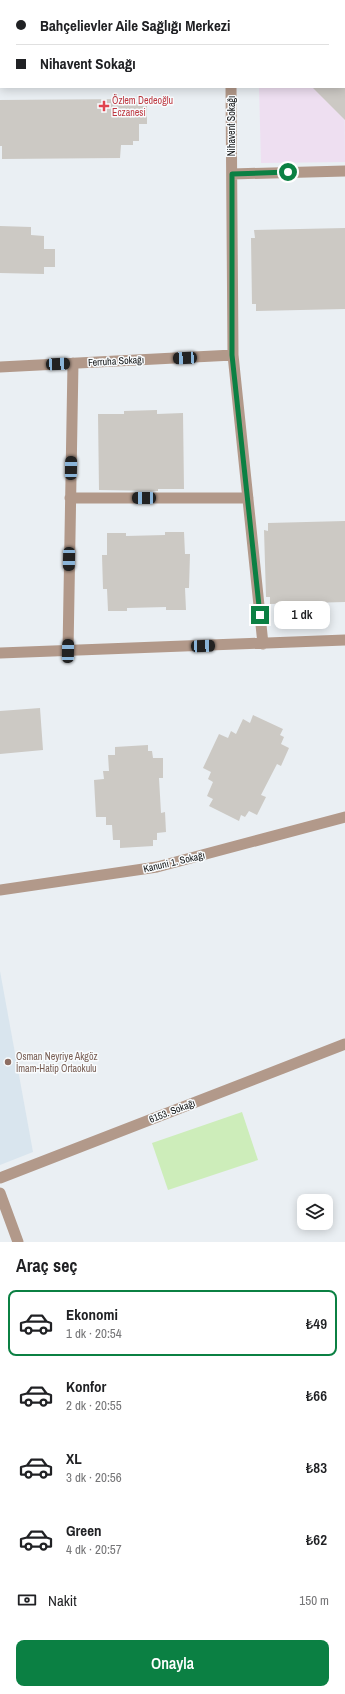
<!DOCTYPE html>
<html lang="tr">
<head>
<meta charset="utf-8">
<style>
	body { margin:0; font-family:"Archivo Narrow",sans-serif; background:#f6f6f6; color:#202124; height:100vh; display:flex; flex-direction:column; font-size:15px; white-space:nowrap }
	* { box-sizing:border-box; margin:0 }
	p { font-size:13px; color:#757577 }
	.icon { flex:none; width:22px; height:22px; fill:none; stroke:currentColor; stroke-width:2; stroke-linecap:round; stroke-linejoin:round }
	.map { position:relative; height:1242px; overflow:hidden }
	.details { display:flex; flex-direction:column; background:#fff; flex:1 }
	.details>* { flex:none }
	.guide { position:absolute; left:0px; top:0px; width:345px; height:88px; box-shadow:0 2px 10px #0003; display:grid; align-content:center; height:88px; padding:0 16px; background:#fff }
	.fabs { position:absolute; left:297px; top:1194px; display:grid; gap:8px }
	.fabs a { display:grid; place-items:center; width:36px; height:36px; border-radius:8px; background:#fff; box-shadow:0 2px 10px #0003; font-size:20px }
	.end { position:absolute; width:18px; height:18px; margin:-9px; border:5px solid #0b8043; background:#fff; box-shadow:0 0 0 2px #fff }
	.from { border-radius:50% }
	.bubble { position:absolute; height:28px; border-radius:8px; background:#fff; box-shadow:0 2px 10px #0003; font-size:13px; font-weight:600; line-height:28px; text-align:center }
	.car { position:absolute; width:12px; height:24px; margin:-12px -6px; border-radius:5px; box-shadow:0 0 3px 1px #0007; background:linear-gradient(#222 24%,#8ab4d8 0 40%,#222 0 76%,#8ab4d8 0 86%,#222 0) }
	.guide b { display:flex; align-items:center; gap:14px; height:38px; font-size:15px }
	.guide b+b { border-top:1px solid #e0e0e0 }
	.guide i { width:10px; height:10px; background:#202124 }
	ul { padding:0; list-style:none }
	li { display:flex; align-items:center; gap:12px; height:66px; margin:0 8px 6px; padding:0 8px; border:2px solid transparent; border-radius:8px }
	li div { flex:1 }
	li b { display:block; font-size:15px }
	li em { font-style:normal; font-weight:600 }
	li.on { border-color:#0b8043 }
	li>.icon { width:36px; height:36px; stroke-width:1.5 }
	h2 { padding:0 16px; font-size:18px; line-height:48px }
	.pay { display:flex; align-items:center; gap:10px; height:44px; padding:0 16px; font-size:15px }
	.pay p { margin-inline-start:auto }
	.cta { display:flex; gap:8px; margin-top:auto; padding:8px 16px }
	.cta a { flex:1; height:46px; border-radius:8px; background:#0b8043; color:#fff; font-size:16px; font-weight:600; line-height:46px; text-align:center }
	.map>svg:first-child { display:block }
</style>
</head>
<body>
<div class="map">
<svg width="345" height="1242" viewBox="0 0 345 1242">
	<rect width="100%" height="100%" fill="#eaeff3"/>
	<path fill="#d9e5ee" d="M0 971 33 1152 0 1165Z"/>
	<path fill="#eedff1" d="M344 29 345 162 261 163 259 87H344Z"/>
	<path fill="#cdedba" d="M242 1112 258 1160 168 1190 152 1143Z"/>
	<path fill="#ccc9c4" d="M312 87H345V120Z
		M132 99V102H138V106H147V124H139V141H133V145H121L120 158 2 159V146H0V100Z
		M0 226 31 227V235L44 236V249H55V267H44V274L0 273Z
		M345 228V309L256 311V304H252L251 238H255L254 230Z
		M157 410V414L183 413 184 489H158V491L99 490 98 414H124V411Z
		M345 521V602L270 604V597H266L264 530 268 531V523Z
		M165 532H184L185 554H190L189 588H185L186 610H166V607L127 608V611H108L107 589H103L102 555H107V533H126V536L165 535Z
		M40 708 43 750 0 754V711Z
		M253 715 283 729 280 735 284 737 281 744 289 748 281 766 277 764 261 795 266 797 257 815 249 811 245 817 241 815 239 821 209 806 213 799 207 796 213 782 208 779 211 772 203 768 219 734 228 738 231 731 236 734 243 719 250 723Z
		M148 745V751H152L153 758H163V778H159L161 813 165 812 166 832 157 833V840H153V846L120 848V840H113L112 825H106V817H96L94 780 104 779 103 771H109L108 755H115V747Z"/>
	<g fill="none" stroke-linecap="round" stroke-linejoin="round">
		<path stroke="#b2998a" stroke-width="11" d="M204 1V0
			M344 4H345
			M0 13H1
			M231 87 233 355 263 644
			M232 174 345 171
			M0 367 233 355
			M70 498H248
			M68 651 73 363
			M0 653 345 640
			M0 890 157 867 345 817
			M0 1178 345 1044
			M0 1193 18 1242"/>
	</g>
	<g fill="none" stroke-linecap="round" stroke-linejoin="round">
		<path stroke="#0b8043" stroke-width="5" d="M260 615 232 355V174L288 172"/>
	</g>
	<path fill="#e0444e" stroke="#f9fcfe" stroke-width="1.5" d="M102 100h4v4h4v4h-4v4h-4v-4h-4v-4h4z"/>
	<circle fill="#8d6e63" stroke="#f9fcfe" stroke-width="1.5" cx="8" cy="1062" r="4"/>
	<g text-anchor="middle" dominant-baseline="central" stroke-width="3" stroke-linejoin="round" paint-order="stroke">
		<g font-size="10" fill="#be3a42" stroke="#f9fcfe" text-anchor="start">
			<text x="112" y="100">Özlem Dedeoğlu<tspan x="112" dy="12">Eczanesi</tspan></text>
		</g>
		<g font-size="10" fill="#141617" stroke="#f9fcfe">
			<text transform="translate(231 126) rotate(-90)">Nihavent Sokağı</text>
			<text transform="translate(116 361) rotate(-3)">Ferruha Sokağı</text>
			<text transform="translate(174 862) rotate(-13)">Kanuni 1. Sokağı</text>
			<text transform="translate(172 1111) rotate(-21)">6153. Sokağı</text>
		</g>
		<g font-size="10" fill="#785e54" stroke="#f9fcfe" text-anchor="start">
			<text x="16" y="1056">Osman Neyriye Akgöz<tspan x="16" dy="12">İmam-Hatip Ortaokulu</tspan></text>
		</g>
	</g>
</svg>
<div class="fabs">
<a><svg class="icon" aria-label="layers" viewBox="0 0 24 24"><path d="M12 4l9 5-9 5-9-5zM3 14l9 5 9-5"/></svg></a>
</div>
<i class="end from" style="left:288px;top:172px"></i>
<i class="end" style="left:260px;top:615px"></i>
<div class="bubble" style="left:274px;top:601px;width:56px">1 dk</div>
<i class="car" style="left:185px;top:358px;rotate:267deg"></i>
<i class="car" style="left:58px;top:364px;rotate:87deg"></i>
<i class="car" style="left:71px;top:468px;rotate:1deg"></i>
<i class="car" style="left:144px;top:498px;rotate:270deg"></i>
<i class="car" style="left:69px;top:559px;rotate:181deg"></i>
<i class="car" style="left:203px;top:646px;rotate:88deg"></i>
<i class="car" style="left:68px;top:651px;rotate:1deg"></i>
<div class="guide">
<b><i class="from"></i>Bahçelievler Aile Sağlığı Merkezi</b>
<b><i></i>Nihavent Sokağı</b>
</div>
</div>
<section class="details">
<h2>Araç seç</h2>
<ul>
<li class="on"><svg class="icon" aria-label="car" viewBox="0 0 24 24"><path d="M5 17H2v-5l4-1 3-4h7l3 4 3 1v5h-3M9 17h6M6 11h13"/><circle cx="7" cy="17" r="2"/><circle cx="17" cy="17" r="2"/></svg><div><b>Ekonomi</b><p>1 dk · 20:54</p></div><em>₺49</em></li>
<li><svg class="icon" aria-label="car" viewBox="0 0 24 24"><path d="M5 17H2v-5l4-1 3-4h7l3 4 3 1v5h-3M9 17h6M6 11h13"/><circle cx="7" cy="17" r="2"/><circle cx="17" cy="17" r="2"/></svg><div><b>Konfor</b><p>2 dk · 20:55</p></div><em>₺66</em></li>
<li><svg class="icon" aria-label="car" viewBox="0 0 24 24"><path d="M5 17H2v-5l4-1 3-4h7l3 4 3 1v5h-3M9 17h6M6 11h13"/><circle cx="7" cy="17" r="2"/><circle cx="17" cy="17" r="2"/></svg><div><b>XL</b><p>3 dk · 20:56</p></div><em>₺83</em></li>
<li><svg class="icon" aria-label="car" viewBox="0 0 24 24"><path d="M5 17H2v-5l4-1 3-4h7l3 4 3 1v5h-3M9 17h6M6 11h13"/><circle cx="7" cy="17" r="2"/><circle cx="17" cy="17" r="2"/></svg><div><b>Green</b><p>4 dk · 20:57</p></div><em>₺62</em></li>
</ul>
<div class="pay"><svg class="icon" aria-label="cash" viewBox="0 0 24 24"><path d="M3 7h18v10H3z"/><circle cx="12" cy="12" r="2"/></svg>Nakit<p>150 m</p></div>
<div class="cta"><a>Onayla</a></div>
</section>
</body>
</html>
